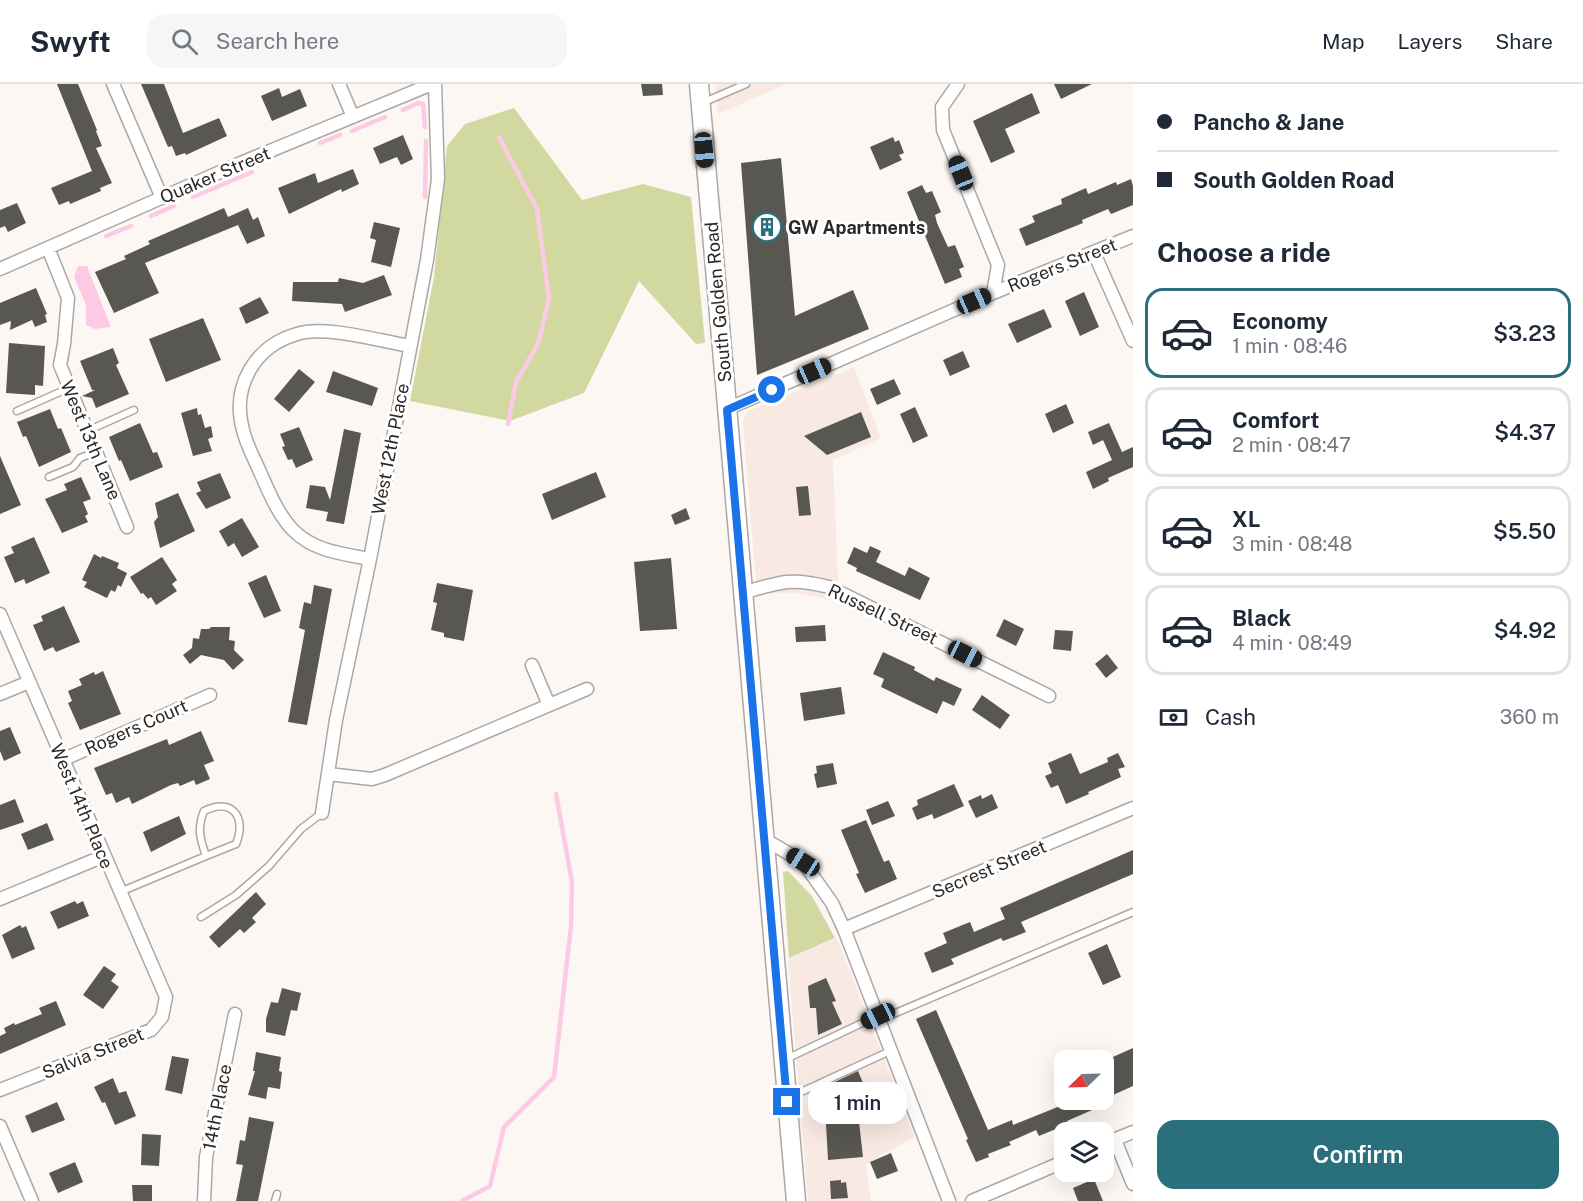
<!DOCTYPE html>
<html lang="en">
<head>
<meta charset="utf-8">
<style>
	body { margin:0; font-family:"Public Sans",sans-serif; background:#f6f6f7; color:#1f2937; height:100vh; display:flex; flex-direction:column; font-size:22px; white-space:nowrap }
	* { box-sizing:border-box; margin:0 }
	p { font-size:20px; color:#747a83 }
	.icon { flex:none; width:33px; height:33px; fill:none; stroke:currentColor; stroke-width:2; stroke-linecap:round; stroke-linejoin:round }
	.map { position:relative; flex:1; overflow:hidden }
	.sheet { display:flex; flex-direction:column; background:#fff; width:450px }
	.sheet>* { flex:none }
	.hud { display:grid; align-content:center; height:132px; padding:0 24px; background:#fff }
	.needle { width:39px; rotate:247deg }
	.fabs { position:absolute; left:1054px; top:966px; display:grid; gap:12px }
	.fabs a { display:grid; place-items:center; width:60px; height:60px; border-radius:12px; background:#fff; box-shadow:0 6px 24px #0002; font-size:30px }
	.end { position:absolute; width:27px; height:27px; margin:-14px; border:8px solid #1a73e8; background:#fff; box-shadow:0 0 0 3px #fff }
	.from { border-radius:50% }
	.bubble { position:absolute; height:42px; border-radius:18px; background:#fff; box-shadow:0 6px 24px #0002; font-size:20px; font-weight:600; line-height:42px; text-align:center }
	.car { position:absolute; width:18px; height:36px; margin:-18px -9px; border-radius:8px; box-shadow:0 0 4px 2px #0007; background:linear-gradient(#222 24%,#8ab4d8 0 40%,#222 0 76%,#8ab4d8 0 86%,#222 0) }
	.hud b { display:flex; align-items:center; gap:21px; height:57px; font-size:22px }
	.hud b+b { border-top:2px solid #e0e1e3 }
	.hud i { width:15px; height:15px; background:#1f2937 }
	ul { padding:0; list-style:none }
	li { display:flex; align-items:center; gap:18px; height:90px; margin:0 12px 9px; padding:0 12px; border:3px solid #e0e1e3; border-radius:18px }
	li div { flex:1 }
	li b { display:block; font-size:22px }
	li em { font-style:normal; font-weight:600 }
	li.on { border-color:#29707c }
	li>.icon { width:54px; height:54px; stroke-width:1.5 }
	h2 { padding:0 24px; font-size:27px; line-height:72px }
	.pay { display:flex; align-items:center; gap:15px; height:66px; padding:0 24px; font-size:22px }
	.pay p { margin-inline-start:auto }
	.primary-button { display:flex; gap:12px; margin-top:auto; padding:12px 24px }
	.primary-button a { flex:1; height:69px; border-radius:18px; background:#29707c; color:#fff; font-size:24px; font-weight:600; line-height:69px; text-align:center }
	header { display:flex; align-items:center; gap:36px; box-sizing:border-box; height:84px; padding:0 30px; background:#fff; border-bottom:2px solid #e0e1e3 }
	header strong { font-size:28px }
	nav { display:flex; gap:33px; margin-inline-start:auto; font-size:21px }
	.search { width:420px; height:54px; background:#f6f6f7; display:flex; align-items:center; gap:15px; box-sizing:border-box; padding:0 21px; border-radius:18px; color:#747a83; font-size:22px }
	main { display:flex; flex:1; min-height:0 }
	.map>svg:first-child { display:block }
</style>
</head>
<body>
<header>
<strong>Swyft</strong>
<div class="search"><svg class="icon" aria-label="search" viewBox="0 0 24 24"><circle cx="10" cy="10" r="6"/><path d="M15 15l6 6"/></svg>Search here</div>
<nav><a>Map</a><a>Layers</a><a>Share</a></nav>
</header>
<main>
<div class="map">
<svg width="1133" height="1117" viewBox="0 0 1133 1117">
	<rect width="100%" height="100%" fill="#fdf7f4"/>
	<path fill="#f8eae3" d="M715 0H786L718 30Z
		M854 283 881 354 833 376 839 518 798 509 757 510 743 342 744 332 749 327Z
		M837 854 915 1053 866 1080 871 1117H808L788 875Z"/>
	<path fill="#d1d8a0" d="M514 24 582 116 643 100 691 113 705 259 696 260 639 197 584 309 510 337 410 317 434 193 447 62 465 40Z
		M788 787 812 812 835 854 789 874 783 788Z"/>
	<path fill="#fccae4" d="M78 182H87L111 243 95 245 86 241V221L74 193Z"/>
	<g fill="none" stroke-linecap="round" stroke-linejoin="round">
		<path stroke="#fccae4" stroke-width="4.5" d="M403 26 418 19 423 20 425 43
			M352 47 385 33
			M499 53 537 125 549 214 538 260 516 298 508 340
			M320 59 340 51
			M193 113 252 88
			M425 113 426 57
			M151 132 174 122
			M106 152 131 142
			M462 1117 490 1102 504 1043 554 993 571 842 572 798 556 710"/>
	</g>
	<path fill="#595752" d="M57 0H78L97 46 96 47 102 62 96 64 112 99 100 104 101 107 70 120 69 117 59 121 51 104 92 87Z
		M141 0H164L183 49 219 34 227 52 186 71 185 69 176 72 172 62 168 63Z
		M641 0H662L663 11 643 12Z
		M1054 0H1092L1061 15Z
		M279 4 282 13 300 5 307 22 272 37 261 12Z
		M1032 9 1040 29 1005 45 1015 68 991 79 973 37Z
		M403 51 413 75 401 81 397 73 380 80 373 64Z
		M893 53 895 58 899 56 904 69 899 71 902 76 880 86 870 63Z
		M781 74 795 232 853 206 869 245 757 291 741 79Z
		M353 85 359 100 342 108 341 105 289 130 278 104 315 89 318 99Z
		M1131 95 1133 102V121L1111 130 1108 125 1082 136 1083 139 1026 162 1019 145 1035 138 1032 132 1062 120 1061 115 1086 104 1088 110 1116 98 1117 101Z
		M922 101 926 109 932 107 941 128 935 131 937 139 948 163 955 161 964 183 959 185 962 193 945 200 907 108Z
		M17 119 26 139 8 148 5 142 0 144V126Z
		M224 124 228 133 248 124 253 136 258 133 265 152 247 160 238 141 145 179 159 209 114 229 95 188 126 175 124 172 150 160 148 157Z
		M374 138 400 144 391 183 371 178 376 156 370 154Z
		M384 191 392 211 345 228 342 220 292 217 293 198H338L339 194 363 199Z
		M36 204 47 230 45 231 47 238 35 243 32 236 10 246 11 237 0 241V219Z
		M1084 208 1099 243 1080 252 1065 217Z
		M260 213 269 229 246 240 239 224Z
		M1044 225 1052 243 1017 259 1008 240Z
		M203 234 221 276 166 298 149 255Z
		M9 259 45 262 43 302 35 301V311L6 309Z
		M113 264 119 279 116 281 129 310 96 324 92 314 82 312 95 306H92L80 277Z
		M963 267 970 283 950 292 943 276Z
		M299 285 315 298 289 328 274 315Z
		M333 287 378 304 372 322 326 308Z
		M894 295 901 310 877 321 870 305Z
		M1066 320 1074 339 1053 349 1045 330Z
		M915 323 928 352 913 359 900 330Z
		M197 324 198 331 201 330 205 344 211 342 213 353 208 355 212 367 193 372 181 329Z
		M50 325 58 345 61 344 71 368 39 383 26 352 23 353 17 338Z
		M861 328 871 353 827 371 804 352Z
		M140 339 153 369 157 368 163 383 130 397 121 376 119 377 109 353Z
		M1109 339 1122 368 1133 363V383L1108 394 1109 397 1093 405 1086 388 1112 376 1103 356 1093 361 1088 348Z
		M299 343 313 376 296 384 292 375 288 376 282 363 285 362 280 350Z
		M344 345 361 349 344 440 326 437 328 428 306 424 310 401 325 403 330 416Z
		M0 372 21 421 0 430Z
		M596 388 606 413 552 436 542 410Z
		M220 389 231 414 206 425 196 409 201 407 197 398Z
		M81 393 91 415 83 418 88 430 85 432 88 438 62 449 45 415 67 406 64 400Z
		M808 402 811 431 799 432 796 403Z
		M178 409 195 447 160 464 154 438 158 433 155 419Z
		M686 424 690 435 675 441 671 431Z
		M242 434 259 463 242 473 234 459 228 463 219 447Z
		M34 453 50 489 26 500 24 495 15 499 4 473 14 469 11 463Z
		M870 462 881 467 876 478 905 492 909 483 930 494 920 516 856 487 857 484 847 479 854 463 867 469Z
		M94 470 101 474 102 472 119 479 117 484 127 489 121 503 118 501 115 508 111 506 107 514 84 503 87 498 82 496Z
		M162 473 177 496 172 500 177 507 156 521 151 513 148 515 143 509 141 510 130 493Z
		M671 474 677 545 640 547 634 478Z
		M266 491 281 527 264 534 248 499Z
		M437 499 473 506 464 557 444 553V549L431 546 437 519 433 518Z
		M314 501 332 505 307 641 288 638 305 546 299 544 304 518 311 520Z
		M64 522 80 558 56 568 53 563 44 567 33 541 43 537 41 532Z
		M1004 535 1024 545 1016 562 996 552Z
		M825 541 826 557 796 558 795 543Z
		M211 543H230L229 556 235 557 234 566 244 576 233 586 224 576 201 571 190 580 183 571 192 564 193 554 199 555 201 545H209Z
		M1055 546 1073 547 1071 567 1053 565Z
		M883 568 915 583 914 586 934 597 936 593 962 605 954 622 943 617 937 630 881 603 884 595 873 590Z
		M1107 570 1118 584 1106 594 1095 580Z
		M103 587 121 630 80 646 68 619 72 617 68 607 82 601 79 595 94 588 95 591Z
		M841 603 845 630 804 637 800 609Z
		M982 611 1010 631 1000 645 972 626Z
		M10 643 21 669 4 677 0 667V647Z
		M201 647 214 677 204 681 210 695 196 701 194 696 180 702 178 699 171 701 132 720 129 713 116 719 112 709 106 711 94 684 167 655 169 661Z
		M1071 669 1080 690 1108 678 1107 674 1118 669 1125 683 1118 685 1121 693 1088 708 1089 710 1066 720 1058 701 1051 704 1045 692 1052 689 1048 679Z
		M833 679 837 700 817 704 814 690 817 689 816 682Z
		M954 700 964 722 934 735 932 730 917 736 912 724 918 721 917 716Z
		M992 710 998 724 976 734 968 717 981 711 982 715Z
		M15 715 24 738 0 746V721Z
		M888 717 895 732 872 741 866 726Z
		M179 732 186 750 151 768 143 748Z
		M866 736 884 778 889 776 897 795 865 809 856 790 859 789 841 746Z
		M47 739 54 756 28 766 21 750Z
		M1133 766V790L1021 838 1026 848 1003 857 1001 854 951 875 954 880 932 889 924 869 947 859 943 849 970 838 974 848 995 839 1005 835 1000 824Z
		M256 808 266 820 252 834 256 838 244 849 240 845 219 864 209 853Z
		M75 817 77 820 83 817 89 832 58 845 50 828Z
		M20 841 22 844 26 842 35 865 12 875 2 851Z
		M1107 860 1121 893 1103 901 1088 869Z
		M104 882 116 890 111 897 119 903 103 925 83 911Z
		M826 894 836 917 832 918 842 940 818 951 816 924H810L808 902Z
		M282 904 301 909 297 927 291 926 285 952 266 948V935L271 918 278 919Z
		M56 917 66 941 0 970V952L6 949 4 944 14 939 15 941 42 930 39 924Z
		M936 926 988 1046 1012 1036 1013 1041 1075 1016H1115L1067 1037 1068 1040 1039 1052 1036 1046 1009 1058 1011 1061 988 1070 989 1073 976 1078 966 1056 968 1055 916 935Z
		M1133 964V1002L1104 1015V977Z
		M256 968 281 973 279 987 282 988 280 1005 268 1003 266 1015 248 1011 255 987H253Z
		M172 972 189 975 182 1010 165 1006Z
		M858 987 873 1023 858 1029 863 1073 828 1076 824 1003Z
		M113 994 119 1009 126 1007 136 1032 115 1041 105 1018 102 1019 94 1003Z
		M57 1018 65 1036 32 1049 25 1032Z
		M249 1033 274 1038 258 1117H236L243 1081 236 1080 240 1056 245 1057Z
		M142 1050 161 1051 159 1082 141 1081Z
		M891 1069 898 1087 877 1095 870 1078Z
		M75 1078 83 1098 58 1109 49 1089Z
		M1094 1095 1103 1117H1078L1073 1104Z
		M841 1096V1099L846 1098 848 1114 831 1115 830 1097Z
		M132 1101H152V1117H133Z"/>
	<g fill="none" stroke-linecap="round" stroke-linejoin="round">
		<g stroke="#ada7a4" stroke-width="9">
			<path id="lane" d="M702 19 746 0
				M17 327 69 304
				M87 347 134 326
				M49 393 73 383 80 374 96 368
				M120 808 206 772C200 755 197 744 204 727 232 713 247 733 236 760L206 772
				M201 833 236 811 269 782 301 745 322 729
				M891 931 1133 828
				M786 975 877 932
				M789 1016 799 1009 890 967
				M275 1117 277 1110"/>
		</g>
		<g stroke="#ada7a4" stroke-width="15">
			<path id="street" d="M113 0 162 114
				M339 0 353 33
				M958 0 942 23 943 46 998 181 993 209
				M48 164 68 214 64 260 60 281 127 443
				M1094 169 1133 257
				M0 185 236 81 432 0
				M727 325 993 209 1133 152
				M370 475C343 470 314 467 294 447 278 431 269 408 260 388 254 374 246 360 243 346 231 302 255 262 297 250 326 241 379 257 410 262
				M743 509C779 498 791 493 829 503L1049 612
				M0 530 166 913 162 933 151 946 0 1006
				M532 581 549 621
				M0 610 29 598
				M62 676 210 611
				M328 690 372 695 385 691 587 605
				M322 729 336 636 370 475 427 176 438 95 435 0
				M764 755 803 778 832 819 844 845 949 1117
				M0 815 104 772
				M844 845 1133 724
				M0 1042 32 1117
				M1115 1056 1133 1100
				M1104 1060 1133 1048
				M204 1117 206 1073 235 930
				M972 1117 1065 1077"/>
		</g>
		<g stroke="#ada7a4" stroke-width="21">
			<path id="secondary" d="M699 0 796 1117"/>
		</g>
		<use href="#lane" stroke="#fff" stroke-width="6"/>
		<use href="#street" stroke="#fff" stroke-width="12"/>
		<use href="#secondary" stroke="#fff" stroke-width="18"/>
	</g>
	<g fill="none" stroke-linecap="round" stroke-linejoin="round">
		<path stroke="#1a73e8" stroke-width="8" d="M772 306 727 326 787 1018"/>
	</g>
	<defs>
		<g id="building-ring" transform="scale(1.5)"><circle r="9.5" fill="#fff" stroke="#29707c" stroke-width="1.5"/><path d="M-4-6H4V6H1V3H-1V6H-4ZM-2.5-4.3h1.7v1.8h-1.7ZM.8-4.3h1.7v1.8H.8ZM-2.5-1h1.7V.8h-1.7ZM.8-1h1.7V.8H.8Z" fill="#29707c"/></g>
	</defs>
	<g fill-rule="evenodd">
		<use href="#building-ring" x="767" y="143"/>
	</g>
	<g text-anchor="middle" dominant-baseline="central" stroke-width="6" stroke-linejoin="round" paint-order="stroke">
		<g font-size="18" fill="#2b2928" stroke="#fff">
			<text transform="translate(215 91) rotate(-23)">Quaker Street</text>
			<text transform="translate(1062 181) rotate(-22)">Rogers Street</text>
			<text transform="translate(718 218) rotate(-95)">South Golden Road</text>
			<text transform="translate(91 356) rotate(67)">West 13th Lane</text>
			<text transform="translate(390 365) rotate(-79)">West 12th Place</text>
			<text transform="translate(883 530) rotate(25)">Russell Street</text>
			<text transform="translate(136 643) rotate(-24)">Rogers Court</text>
			<text transform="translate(82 722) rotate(67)">West 14th Place</text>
			<text transform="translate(989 785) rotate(-23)">Secrest Street</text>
			<text transform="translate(93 969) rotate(-22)">Salvia Street</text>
			<text transform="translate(217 1023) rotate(-79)">14th Place</text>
		</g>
		<g font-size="18" font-weight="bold" fill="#2b2928" stroke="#fff" text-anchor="start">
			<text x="788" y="143">GW Apartments</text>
		</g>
	</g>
</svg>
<div class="fabs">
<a><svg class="needle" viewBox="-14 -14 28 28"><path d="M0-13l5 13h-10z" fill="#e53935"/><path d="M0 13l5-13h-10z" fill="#747a83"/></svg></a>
<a><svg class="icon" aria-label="layers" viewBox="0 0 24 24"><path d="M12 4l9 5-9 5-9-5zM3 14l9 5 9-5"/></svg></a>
</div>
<i class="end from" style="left:772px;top:306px"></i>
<i class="end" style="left:787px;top:1018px"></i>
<div class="bubble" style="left:808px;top:998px;width:99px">1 min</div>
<i class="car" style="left:704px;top:66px;rotate:175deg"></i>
<i class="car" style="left:961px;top:89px;rotate:338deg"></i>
<i class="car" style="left:974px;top:217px;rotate:66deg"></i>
<i class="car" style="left:814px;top:287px;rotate:66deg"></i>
<i class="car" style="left:965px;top:570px;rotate:117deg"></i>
<i class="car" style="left:803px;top:778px;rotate:302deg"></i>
<i class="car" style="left:878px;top:932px;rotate:245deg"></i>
</div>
<section class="sheet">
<div class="hud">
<b><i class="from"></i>Pancho &amp; Jane</b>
<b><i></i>South Golden Road</b>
</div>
<h2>Choose a ride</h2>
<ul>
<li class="on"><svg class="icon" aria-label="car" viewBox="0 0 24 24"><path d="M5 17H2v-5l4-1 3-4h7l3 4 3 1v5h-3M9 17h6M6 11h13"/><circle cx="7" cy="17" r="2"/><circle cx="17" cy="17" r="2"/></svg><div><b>Economy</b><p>1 min · 08:46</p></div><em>$3.23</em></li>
<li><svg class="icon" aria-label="car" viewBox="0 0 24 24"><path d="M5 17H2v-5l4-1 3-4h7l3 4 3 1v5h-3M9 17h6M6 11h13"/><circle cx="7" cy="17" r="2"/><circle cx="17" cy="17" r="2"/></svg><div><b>Comfort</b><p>2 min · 08:47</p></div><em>$4.37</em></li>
<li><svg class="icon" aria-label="car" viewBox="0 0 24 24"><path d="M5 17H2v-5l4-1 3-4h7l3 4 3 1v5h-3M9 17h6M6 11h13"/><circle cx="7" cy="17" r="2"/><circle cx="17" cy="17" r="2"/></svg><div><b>XL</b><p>3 min · 08:48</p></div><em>$5.50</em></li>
<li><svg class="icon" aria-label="car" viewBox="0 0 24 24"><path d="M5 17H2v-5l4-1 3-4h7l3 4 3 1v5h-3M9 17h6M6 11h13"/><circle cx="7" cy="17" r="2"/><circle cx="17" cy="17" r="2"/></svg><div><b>Black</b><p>4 min · 08:49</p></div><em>$4.92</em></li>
</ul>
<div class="pay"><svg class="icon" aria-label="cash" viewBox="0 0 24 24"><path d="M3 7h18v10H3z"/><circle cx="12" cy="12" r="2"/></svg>Cash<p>360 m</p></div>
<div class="primary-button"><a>Confirm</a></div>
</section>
</main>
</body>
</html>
